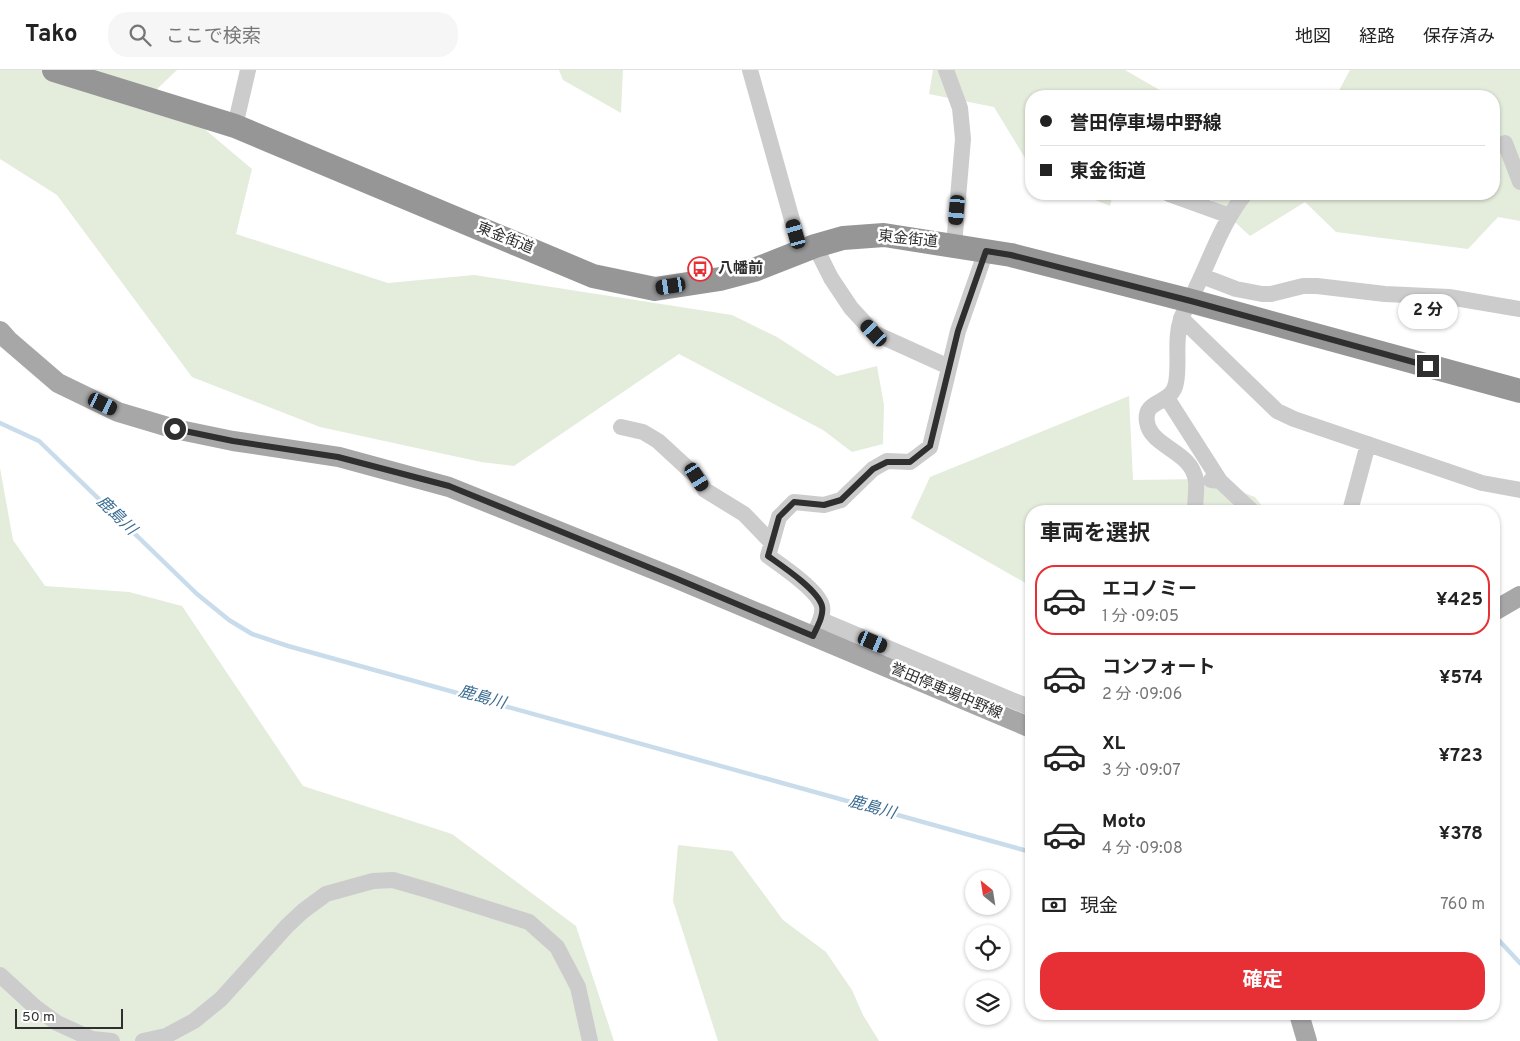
<!DOCTYPE html>
<html lang="ja">
<head>
<meta charset="utf-8">
<style>
	body { margin:0; font-family:Overpass,"Noto Sans JP",sans-serif; background:#f6f6f6; color:#222; height:100vh; display:flex; flex-direction:column; font-size:19px; white-space:nowrap }
	* { box-sizing:border-box; margin:0 }
	p { font-size:16px; color:#767676 }
	.icon { flex:none; width:28px; height:28px; fill:none; stroke:currentColor; stroke-width:2; stroke-linecap:round; stroke-linejoin:round }
	.map { position:relative; flex:1; overflow:hidden }
	.panel { position:absolute; left:1025px; top:435px; width:475px; height:515px; display:flex; flex-direction:column; background:#fff; border-radius:20px; box-shadow:0 1px 4px #0004 }
	.panel>* { flex:none }
	.top-card { position:absolute; left:1025px; top:20px; width:475px; height:110px; border-radius:20px; box-shadow:0 1px 4px #0004; display:grid; align-content:center; height:110px; padding:0 15px; background:#fff }
	.needle { width:32px; rotate:330deg }
	.controls { position:absolute; left:965px; top:800px; display:grid; gap:10px }
	.controls a { display:grid; place-items:center; width:45px; height:45px; border-radius:50%; background:#fff; box-shadow:0 1px 4px #0004; font-size:25px }
	.scale { position:absolute; left:15px; bottom:12px; width:108px; box-sizing:border-box; padding-left:5px; border:2px solid #2f2f2f; border-top:0; font-size:14px; line-height:18px; white-space:nowrap; color:#2f2f2f; -webkit-text-stroke:4px #fff; paint-order:stroke }
	.end { position:absolute; width:22px; height:22px; margin:-11px; border:6px solid #2f2f2f; background:#fff; box-shadow:0 0 0 2px #fff }
	.from { border-radius:50% }
	.bubble { position:absolute; height:35px; border-radius:18px; background:#fff; box-shadow:0 1px 4px #0004; font-size:16px; font-weight:700; line-height:35px; text-align:center }
	.car { position:absolute; width:15px; height:30px; margin:-15px -8px; border-radius:6px; box-shadow:0 0 4px 1px #0007; background:linear-gradient(#222 24%,#8ab4d8 0 40%,#222 0 76%,#8ab4d8 0 86%,#222 0) }
	.top-card b { display:flex; align-items:center; gap:18px; height:48px; font-size:19px }
	.top-card b+b { border-top:1px solid #e0e0e0 }
	.top-card i { width:12px; height:12px; background:#222 }
	ul { padding:0; list-style:none }
	li { display:flex; align-items:center; gap:15px; height:70px; margin:0 10px 8px; padding:0 5px; border:2px solid transparent; border-radius:20px }
	li div { flex:1 }
	li b { display:block; font-size:19px }
	li em { font-style:normal; font-weight:700 }
	li.current { border-color:#e63035 }
	li>.icon { width:45px; height:45px; stroke-width:1.5 }
	h2 { padding:0 15px; font-size:22px; line-height:60px }
	.pay { display:flex; align-items:center; gap:12px; height:55px; padding:0 15px; font-size:19px }
	.pay p { margin-inline-start:auto }
	.button { display:flex; gap:10px; margin-top:auto; padding:10px 15px }
	.button a { flex:1; height:58px; border-radius:20px; background:#e63035; color:#fff; font-size:20px; font-weight:700; line-height:58px; text-align:center }
	header { display:flex; align-items:center; gap:30px; box-sizing:border-box; height:70px; padding:0 25px; background:#fff; border-bottom:1px solid #e0e0e0 }
	header strong { font-size:24px }
	nav { display:flex; gap:28px; margin-inline-start:auto; font-size:18px }
	.search { width:350px; height:45px; background:#f6f6f6; display:flex; align-items:center; gap:12px; box-sizing:border-box; padding:0 18px; border-radius:20px; color:#767676; font-size:19px }
	.map>svg:first-child { display:block }
</style>
</head>
<body>
<header>
<strong>Tako</strong>
<div class="search"><svg class="icon" aria-label="search" viewBox="0 0 24 24"><circle cx="10" cy="10" r="6"/><path d="M15 15l6 6"/></svg>ここで検索</div>
<nav><a>地図</a><a>経路</a><a>保存済み</a></nav>
</header>
<div class="map">
<svg width="1520" height="971" viewBox="0 0 1520 971">
	<rect width="100%" height="100%" fill="#fff"/>
	<path fill="#e4ecdc" d="M0 0H177L157 19 252 99 236 164 388 213 474 205 732 245 777 267 837 306 877 296 884 335 883 374 852 382 823 360 679 284 514 396 481 392 320 357 192 307 57 125 0 89Z
		M559 0H623L621 43 563 10Z
		M933 0H1125L1170 26H1031V98L994 37 929 24Z
		M1350 0H1520V151L1498 147 1468 179 1336 162 1305 132 1250 166 1212 131 1216 124H1494V26H1336Z
		M1081 124H1113L1110 136Z
		M1129 326 1133 410 1206 409 1255 427 1266 441H1031V516L911 448 930 407Z
		M0 398 13 470 45 516 129 522 182 536 303 716 452 764 576 856 614 971H0Z
		M678 775 732 781 783 850 826 882 852 920 863 945 879 971H718L673 831Z"/>
	<g fill="none" stroke-linecap="round" stroke-linejoin="round">
		<path stroke="#c9dcec" stroke-width="4.5" d="M0 353 39 371 197 524 229 550 252 564 288 576 1031 782
			M1494 865 1520 893"/>
		<path stroke="#ccc" stroke-width="16" d="M750 0 801 182
			M946 0 960 38 963 69 954 175
			M235 56 248 0
			M1505 73 1520 112
			M1169 124 1230 146
			M815 176 831 208 851 238 874 263 949 297
			M1202 206 1236 219 1262 224H1271L1303 216H1317L1385 224 1449 227 1520 239
			M1181 248 1277 341 1294 349 1482 413 1520 420
			M1167 328 1220 411
			M621 357 643 362 658 371 697 407 705 420 744 444 771 472
			M1211 410 1220 411 1252 441
			M1195 441C1195 432 1197 420 1196 411 1192 380 1151 378 1147 352 1143 328 1172 336 1176 313 1180 292 1174 270 1181 249 1185 238 1192 228 1196 218 1211 187 1223 151 1245 124
			M1350 441 1368 374
			M821 550 1031 638
			M813 566C817 557 824 546 822 536 818 520 782 496 768 486L779 447 794 432 824 435 841 430 873 399 887 391 910 392 930 377 958 261 986 181
			M0 905 35 937 57 953 92 969 112 971
			M143 971 166 966 194 951 221 929 287 856 303 841 326 824 373 811 393 810 431 821 529 852 557 877 578 917 590 971"/>
		<path stroke="#a7a7a7" stroke-width="20" d="M0 261 8 270 58 313 118 342 175 359 233 371 339 387 449 417 675 508 1031 658
			M1494 541 1520 526
			M1299 944 1307 971"/>
		<path stroke="#969696" stroke-width="24" d="M54 0 235 56 593 206 655 219 720 209 754 200 815 176 843 168 884 165 1011 185 1191 231 1520 321"/>
	</g>
	<g fill="none" stroke-linecap="round" stroke-linejoin="round">
		<path stroke="#2f2f2f" stroke-width="6" d="M175 359 233 371 338 387 449 416 675 508 813 566C817 557 824 546 822 536 818 520 782 496 768 486L779 447 794 432 824 435 841 430 873 399 887 392H910L930 376 958 261 986 181 1011 185 1191 231 1428 296"/>
	</g>
	<defs>
		<g id="bus-ring" transform="scale(1.25)"><circle r="9.5" fill="#fff" stroke="#e63035" stroke-width="1.5"/><path d="M-5-6H5V4H4V6H2V4H-2V6H-4V4H-5ZM-3.5-4V0h7V-4ZM-3.5 1.2v1.5H-2V1.2ZM2 1.2v1.5H3.5V1.2Z" fill="#e63035"/></g>
	</defs>
	<g fill-rule="evenodd">
		<use href="#bus-ring" x="700" y="199"/>
	</g>
	<g text-anchor="middle" dominant-baseline="central" stroke-width="5" stroke-linejoin="round" paint-order="stroke">
		<g font-size="15" fill="#2f2f2f" stroke="#fff">
			<text transform="translate(505 169) rotate(22)">東金街道</text>
			<text transform="translate(908 170) rotate(6)">東金街道</text>
			<text transform="translate(946 622) rotate(23)">誉田停車場中野線</text>
		</g>
		<g font-size="15" font-weight="bold" fill="#2f2f2f" stroke="#fff" text-anchor="start">
			<text x="718" y="199">八幡前</text>
		</g>
		<g font-size="16" font-style="italic" fill="#3c6c92" stroke="#fff">
			<text transform="translate(116 446) rotate(44)">鹿島川</text>
			<text transform="translate(482 628) rotate(16)">鹿島川</text>
			<text transform="translate(872 738) rotate(16)">鹿島川</text>
		</g>
	</g>
</svg>
<div class="controls">
<a><svg class="needle" viewBox="-14 -14 28 28"><path d="M0-13l5 13h-10z" fill="#e53935"/><path d="M0 13l5-13h-10z" fill="#767676"/></svg></a>
<a><svg class="icon" aria-label="locate" viewBox="0 0 24 24"><circle cx="12" cy="12" r="6"/><path d="M12 2v4M12 18v4M2 12h4M18 12h4"/></svg></a>
<a><svg class="icon" aria-label="layers" viewBox="0 0 24 24"><path d="M12 4l9 5-9 5-9-5zM3 14l9 5 9-5"/></svg></a>
</div>
<div class="scale">50 m</div>
<i class="end from" style="left:175px;top:359px"></i>
<i class="end" style="left:1428px;top:296px"></i>
<div class="bubble" style="left:1398px;top:224px;width:60px">2 分</div>
<i class="car" style="left:957px;top:140px;rotate:185deg"></i>
<i class="car" style="left:796px;top:164px;rotate:344deg"></i>
<i class="car" style="left:671px;top:216px;rotate:261deg"></i>
<i class="car" style="left:874px;top:263px;rotate:317deg"></i>
<i class="car" style="left:103px;top:334px;rotate:116deg"></i>
<i class="car" style="left:697px;top:407px;rotate:148deg"></i>
<i class="car" style="left:873px;top:572px;rotate:113deg"></i>
<div class="top-card">
<b><i class="from"></i>誉田停車場中野線</b>
<b><i></i>東金街道</b>
</div>
<section class="panel">
<h2>車両を選択</h2>
<ul>
<li class="current"><svg class="icon" aria-label="car" viewBox="0 0 24 24"><path d="M5 17H2v-5l4-1 3-4h7l3 4 3 1v5h-3M9 17h6M6 11h13"/><circle cx="7" cy="17" r="2"/><circle cx="17" cy="17" r="2"/></svg><div><b>エコノミー</b><p>1 分 · 09:05</p></div><em>¥425</em></li>
<li><svg class="icon" aria-label="car" viewBox="0 0 24 24"><path d="M5 17H2v-5l4-1 3-4h7l3 4 3 1v5h-3M9 17h6M6 11h13"/><circle cx="7" cy="17" r="2"/><circle cx="17" cy="17" r="2"/></svg><div><b>コンフォート</b><p>2 分 · 09:06</p></div><em>¥574</em></li>
<li><svg class="icon" aria-label="car" viewBox="0 0 24 24"><path d="M5 17H2v-5l4-1 3-4h7l3 4 3 1v5h-3M9 17h6M6 11h13"/><circle cx="7" cy="17" r="2"/><circle cx="17" cy="17" r="2"/></svg><div><b>XL</b><p>3 分 · 09:07</p></div><em>¥723</em></li>
<li><svg class="icon" aria-label="car" viewBox="0 0 24 24"><path d="M5 17H2v-5l4-1 3-4h7l3 4 3 1v5h-3M9 17h6M6 11h13"/><circle cx="7" cy="17" r="2"/><circle cx="17" cy="17" r="2"/></svg><div><b>Moto</b><p>4 分 · 09:08</p></div><em>¥378</em></li>
</ul>
<div class="pay"><svg class="icon" aria-label="cash" viewBox="0 0 24 24"><path d="M3 7h18v10H3z"/><circle cx="12" cy="12" r="2"/></svg>現金<p>760 m</p></div>
<div class="button"><a>確定</a></div>
</section>
</div>
</body>
</html>
